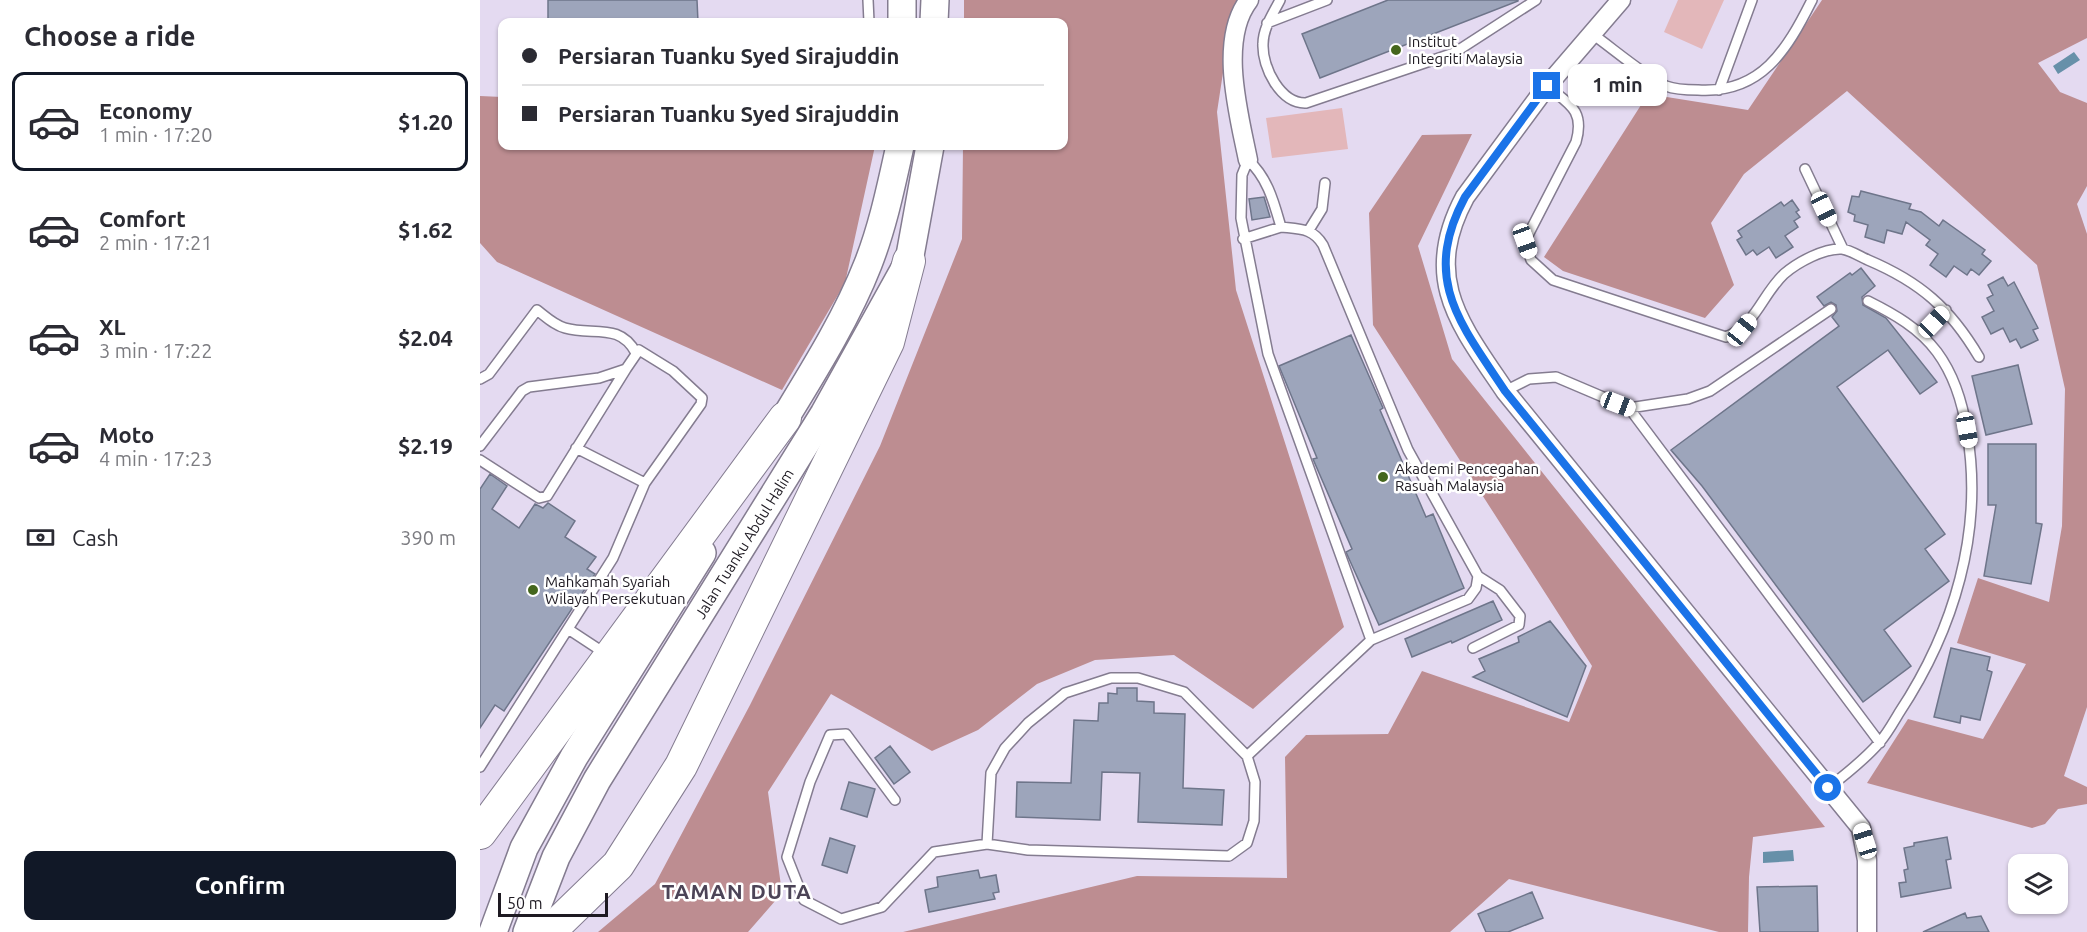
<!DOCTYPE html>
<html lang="en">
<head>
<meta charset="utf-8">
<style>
	body { margin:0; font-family:Ubuntu,sans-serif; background:#f2f2f3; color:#2b2b33; height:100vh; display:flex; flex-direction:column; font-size:22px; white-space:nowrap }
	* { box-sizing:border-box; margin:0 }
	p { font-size:20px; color:#7c7c81 }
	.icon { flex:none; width:33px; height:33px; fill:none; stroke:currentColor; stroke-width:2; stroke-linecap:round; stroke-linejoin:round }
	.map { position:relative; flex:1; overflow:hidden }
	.details { display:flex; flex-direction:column; background:#fff; width:480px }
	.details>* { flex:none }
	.banner { position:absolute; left:18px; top:18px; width:570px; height:132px; border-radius:12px; box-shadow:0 2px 4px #0004; display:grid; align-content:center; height:132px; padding:0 24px; background:#fff }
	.buttons { position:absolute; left:1528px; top:854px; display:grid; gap:12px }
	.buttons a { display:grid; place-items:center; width:60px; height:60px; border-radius:12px; background:#fff; box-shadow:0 2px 4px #0004; font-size:30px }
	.scale { position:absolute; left:18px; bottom:15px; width:110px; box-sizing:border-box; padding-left:6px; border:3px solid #1e1a22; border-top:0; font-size:16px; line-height:21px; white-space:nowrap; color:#1e1a22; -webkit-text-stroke:4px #fff; paint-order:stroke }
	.end { position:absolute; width:27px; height:27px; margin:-14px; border:8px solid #1a73e8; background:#fff; box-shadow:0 0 0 3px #fff }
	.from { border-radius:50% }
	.bubble { position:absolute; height:42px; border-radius:12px; background:#fff; box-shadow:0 2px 4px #0004; font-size:20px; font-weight:700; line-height:42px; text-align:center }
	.car { position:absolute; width:18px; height:36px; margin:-18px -9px; border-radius:8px; box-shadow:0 0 4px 2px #0007; background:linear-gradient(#fff 24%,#345 0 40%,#fff 0 76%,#345 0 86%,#fff 0) }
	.banner b { display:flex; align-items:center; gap:21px; height:57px; font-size:22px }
	.banner b+b { border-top:2px solid #e1e1e2 }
	.banner i { width:15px; height:15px; background:#2b2b33 }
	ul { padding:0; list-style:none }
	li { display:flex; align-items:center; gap:18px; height:99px; margin:0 12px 9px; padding:0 12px; border:3px solid transparent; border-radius:12px }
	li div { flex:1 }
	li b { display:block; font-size:22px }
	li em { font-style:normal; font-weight:700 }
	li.on { border-color:#111827 }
	li>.icon { width:54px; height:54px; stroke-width:1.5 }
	h2 { padding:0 24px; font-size:27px; line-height:72px }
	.pay { display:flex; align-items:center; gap:15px; height:66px; padding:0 24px; font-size:22px }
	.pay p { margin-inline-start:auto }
	.action { display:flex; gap:12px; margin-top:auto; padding:12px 24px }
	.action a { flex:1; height:69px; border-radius:12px; background:#111827; color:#fff; font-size:24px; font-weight:700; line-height:69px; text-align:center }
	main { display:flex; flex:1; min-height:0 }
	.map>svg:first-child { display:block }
</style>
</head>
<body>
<main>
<section class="details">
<h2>Choose a ride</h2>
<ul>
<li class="on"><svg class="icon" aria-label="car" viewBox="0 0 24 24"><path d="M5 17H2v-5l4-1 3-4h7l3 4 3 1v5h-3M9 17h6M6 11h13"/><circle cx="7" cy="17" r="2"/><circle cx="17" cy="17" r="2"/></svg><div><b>Economy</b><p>1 min · 17:20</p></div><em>$1.20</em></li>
<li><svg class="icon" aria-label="car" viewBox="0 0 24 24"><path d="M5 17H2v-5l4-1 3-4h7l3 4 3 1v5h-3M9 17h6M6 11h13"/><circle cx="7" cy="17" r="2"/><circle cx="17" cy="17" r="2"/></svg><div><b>Comfort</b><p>2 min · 17:21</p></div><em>$1.62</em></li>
<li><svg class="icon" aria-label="car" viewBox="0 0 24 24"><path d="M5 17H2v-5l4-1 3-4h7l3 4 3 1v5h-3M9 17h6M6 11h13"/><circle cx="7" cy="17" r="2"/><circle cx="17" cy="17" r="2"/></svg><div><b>XL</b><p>3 min · 17:22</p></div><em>$2.04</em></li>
<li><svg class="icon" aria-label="car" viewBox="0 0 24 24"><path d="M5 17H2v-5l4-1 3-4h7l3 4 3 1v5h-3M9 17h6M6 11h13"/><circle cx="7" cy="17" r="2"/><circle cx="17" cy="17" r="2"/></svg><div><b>Moto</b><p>4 min · 17:23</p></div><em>$2.19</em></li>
</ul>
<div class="pay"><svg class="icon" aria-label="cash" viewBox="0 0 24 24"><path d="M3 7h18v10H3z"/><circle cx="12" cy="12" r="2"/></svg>Cash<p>390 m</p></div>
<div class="action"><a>Confirm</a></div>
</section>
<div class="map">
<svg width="1607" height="932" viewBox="0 0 1607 932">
	<rect width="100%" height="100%" fill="#e4daf1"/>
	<path fill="#e3b7ba" d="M1198 0H1244L1222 49 1184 32Z
		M862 108 868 149 792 158 786 118Z"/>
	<path fill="#bd8d91" d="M484 0H759L753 7 737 112 756 290 864 627 773 709 694 655 615 660 557 684 498 730 452 751 351 694 288 792 302 893 268 932H118L175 884 270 705 400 446 482 239 483 146H584V22H484Z
		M1342 0H1607V38L1558 63 1580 92 1607 103V186L1597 204 1607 234V707L1584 776 1607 787V804L1578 809 1565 824 1552 828 1387 783 1428 719 1503 739 1546 664 1477 643 1498 578 1569 602 1582 526 1585 389 1557 265 1367 91 1264 174 1231 223 1254 285 1225 318 1083 271 1064 257 1168 94 1268 110Z
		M0 96 22 97V146H395L365 283 302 390 17 262 0 243Z
		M992 134 938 246 972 359 1345 827 1273 837 1269 877 1268 932H1239L1029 879 970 932H423L657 876 807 878 805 757 826 735 908 734 942 671 1089 722 1112 666 893 325 889 213 942 135Z"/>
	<path fill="#6790a9" d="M1594 52 1600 60 1578 74 1573 66Z
		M1313 850 1314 861 1283 863V852Z"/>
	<path fill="#9da5bb" stroke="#6e758a" stroke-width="1.5" d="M68 0H217L218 22H68Z
		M908 0H1038V1L840 78 822 34Z
		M1381 191 1431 204 1429 209 1441 212 1459 226 1463 220 1505 250 1502 254 1511 261 1499 275 1491 269 1487 275 1474 266 1466 277 1450 265 1458 254 1446 245 1450 240 1426 222 1422 234 1407 230 1404 243 1385 237 1388 225 1374 221 1375 215 1368 212 1372 196 1379 197Z
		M784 197 790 217 772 220 769 199Z
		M1312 200 1319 210 1316 212 1320 217 1314 221 1318 227 1305 236 1313 247 1296 258 1289 247 1277 255 1273 250 1266 255 1257 240 1262 237 1258 231 1301 202 1304 206Z
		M1381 268 1395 286 1382 297 1383 305 1406 318 1457 382 1440 394 1408 350 1357 387 1465 534 1445 549 1469 581 1404 630 1431 666 1383 702 1222 486 1191 450 1359 326 1352 317 1357 311 1356 305 1351 302 1344 306 1337 297 1370 273 1372 275Z
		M1523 277 1528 286 1534 282 1558 328 1553 330 1558 340 1541 348 1536 339 1530 342 1523 328 1511 334 1502 317 1514 311 1507 298 1513 295 1508 285Z
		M871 335 903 408 900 410 946 517 953 514 984 588 899 625 870 561 866 552 872 549 833 459 837 458 799 366Z
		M1538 365 1552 424 1506 435 1492 376Z
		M1508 444H1556V523L1562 524 1551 584 1504 576 1516 505H1508Z
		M10 474 27 486 12 509 39 528 55 504 63 508 68 503 95 521 85 537 116 557 107 569 115 574 24 711 15 705 0 728V489Z
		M1013 601 1022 620 972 643 971 641 932 657 925 639Z
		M1070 621 1106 666 1087 717 993 677 1005 671 999 659 1039 642 1038 637Z
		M1471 648 1510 657 1507 670 1512 672 1500 720 1481 716 1480 723 1454 717Z
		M637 688H657V701L674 702V713L705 714 703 788 744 790 742 825 658 822 660 773 622 772 620 820 536 817 537 782 591 783 594 720 618 721 619 703H628V693L637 694Z
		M410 746 430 772 414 784 395 758Z
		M369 782 395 789 387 817 361 809Z
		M1467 837 1471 859 1466 860 1471 888 1421 897 1419 883 1426 882 1424 870 1428 869 1424 848 1434 846V843Z
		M350 838 375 846 367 873 342 865Z
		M498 870 500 878 516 875 519 892 513 893 515 899 449 912 445 890 458 887 457 877Z
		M1337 886 1338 932H1280L1277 887Z
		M1052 892 1063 918 1028 932H1006L998 914Z
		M1485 913 1487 918 1501 916 1509 932H1443Z"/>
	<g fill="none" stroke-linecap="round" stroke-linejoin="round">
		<g stroke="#847c90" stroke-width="12">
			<path id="service" d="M388 0 389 22
				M800 0C793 14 783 28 783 44 782 68 801 104 826 103L974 53 1056 0
				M787 23 847 0
				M1111 33C1131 47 1166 77 1186 86 1196 90 1208 90 1218 90 1281 94 1307 50 1332 0
				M1067 86C1089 104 1105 110 1096 142L1045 241 1051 260 1073 280 1246 337C1277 324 1281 296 1304 274 1318 262 1344 248 1362 249 1370 250 1381 257 1388 260 1440 282 1470 308 1499 357
				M1239 90 1272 0
				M768 160C788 178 794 203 801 227 820 229 833 228 843 245L928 450 998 576 996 588 988 599 891 640 788 354 761 218 762 175Z
				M1325 169 1363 249
				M829 230 842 209 845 183
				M763 239 801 227
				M1443 335 1466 310
				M0 379 9 374 57 310C66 317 74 325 85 328 112 336 140 322 156 353
				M1025 391 1049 379 1076 377 1149 408 1208 399 1230 391 1351 309
				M1149 408 1400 743
				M0 446 42 391 49 387 119 378 146 369 159 350 193 371 222 398 221 404 165 483 133 558 0 767
				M96 448 165 483
				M0 460 59 498 67 496 146 369
				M88 629 126 654
				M993 648 1039 625 1040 616 1020 590 998 576
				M631 678H658L704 692 767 756 775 782 774 821 767 843 749 856 548 850 507 844 511 773 525 748 548 723 585 693Z
				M767 756 891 640
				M1348 788C1365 775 1384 760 1399 743 1407 734 1413 723 1419 713 1474 630 1504 531 1487 432 1483 405 1474 375 1457 352 1439 328 1414 314 1388 301
				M415 800 366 734 350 735 330 782 307 857 324 900 361 919 402 907 454 852 507 844"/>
		</g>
		<g stroke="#847c90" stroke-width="21">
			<path id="minor" d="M1141 0 1067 86 985 197C941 279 980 324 1025 391L1381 828 1387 860V932
				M768 160C759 115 738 40 769 0"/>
		</g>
		<g stroke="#847c90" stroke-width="30">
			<g id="primary">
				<path d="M422 22V0"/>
				<path d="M454 22 455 0"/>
				<path d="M294 436C326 383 365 323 388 264 403 226 411 186 420 146"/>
				<path d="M13 932 44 848 94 757 222 553"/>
				<path id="s1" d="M47 932 76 857 117 780 344 414 429 261 450 146"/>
			</g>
		</g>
		<g stroke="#847c90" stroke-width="34">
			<path id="motorway" d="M0 833 305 418
				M69 932 138 865 201 766 408 342 429 261"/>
		</g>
		<use href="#service" stroke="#fff" stroke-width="9"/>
		<use href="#minor" stroke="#fff" stroke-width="18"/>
		<use href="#primary" stroke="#fff" stroke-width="27"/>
		<use href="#motorway" stroke="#fff" stroke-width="32"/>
	</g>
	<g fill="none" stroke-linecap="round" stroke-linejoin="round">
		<path stroke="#1a73e8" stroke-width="8" d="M1067 86 985 197C941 279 980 323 1025 391L1348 788"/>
	</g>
	<g fill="#44661c" stroke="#fff" stroke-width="2">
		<circle cx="916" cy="50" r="6"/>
		<circle cx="903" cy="477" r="6"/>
		<circle cx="53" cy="590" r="6"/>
	</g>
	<g text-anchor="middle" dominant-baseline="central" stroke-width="5" stroke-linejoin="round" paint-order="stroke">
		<g font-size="15" fill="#1e1a22" stroke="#fff" text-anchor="start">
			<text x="928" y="41">Institut<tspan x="928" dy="17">Integriti Malaysia</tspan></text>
			<text x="915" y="468">Akademi Pencegahan<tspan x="915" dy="17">Rasuah Malaysia</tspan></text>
			<text x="65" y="581">Mahkamah Syariah<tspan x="65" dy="17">Wilayah Persekutuan</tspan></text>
		</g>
		<g font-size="15" fill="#1e1a22" stroke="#fff">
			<text stroke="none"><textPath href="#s1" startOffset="446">Jalan Tuanku Abdul Halim</textPath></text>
		</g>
		<g font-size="21" font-weight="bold" letter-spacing="1.5" fill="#4c4457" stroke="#fff">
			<text x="257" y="891">TAMAN DUTA</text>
		</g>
	</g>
</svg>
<div class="buttons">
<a><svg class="icon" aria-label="layers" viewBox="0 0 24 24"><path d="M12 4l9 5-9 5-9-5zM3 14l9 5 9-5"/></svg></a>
</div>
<div class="scale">50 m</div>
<i class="end from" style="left:1348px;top:788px"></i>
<i class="end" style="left:1067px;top:86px"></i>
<div class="bubble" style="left:1088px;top:64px;width:99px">1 min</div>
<i class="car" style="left:1344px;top:209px;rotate:155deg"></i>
<i class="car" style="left:1045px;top:241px;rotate:160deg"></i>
<i class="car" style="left:1454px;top:322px;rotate:44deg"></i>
<i class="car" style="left:1262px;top:330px;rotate:39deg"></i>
<i class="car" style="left:1138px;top:404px;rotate:111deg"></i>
<i class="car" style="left:1487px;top:430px;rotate:170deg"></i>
<i class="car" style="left:1385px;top:841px;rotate:343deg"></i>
<div class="banner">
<b><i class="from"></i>Persiaran Tuanku Syed Sirajuddin</b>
<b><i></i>Persiaran Tuanku Syed Sirajuddin</b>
</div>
</div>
</main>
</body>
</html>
